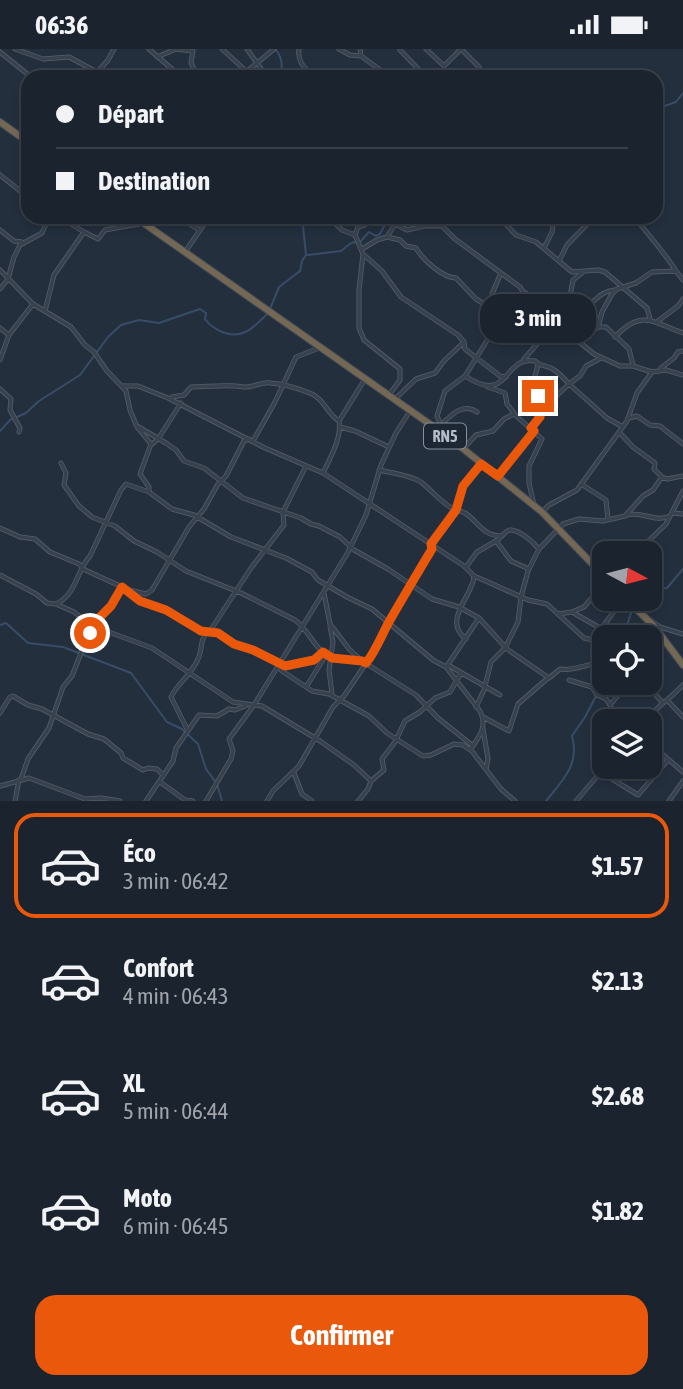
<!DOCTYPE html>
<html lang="fr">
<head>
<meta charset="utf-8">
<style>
	body { margin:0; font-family:"Asap Condensed",sans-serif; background:#242b36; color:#f1f3f6; height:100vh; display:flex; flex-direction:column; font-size:26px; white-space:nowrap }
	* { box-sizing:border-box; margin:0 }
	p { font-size:23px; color:#a0a4aa }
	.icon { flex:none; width:38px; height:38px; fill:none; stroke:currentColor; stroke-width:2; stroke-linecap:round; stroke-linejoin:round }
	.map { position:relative; height:752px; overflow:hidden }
	.side { display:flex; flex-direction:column; background:#1b232e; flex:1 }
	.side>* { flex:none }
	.banner { position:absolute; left:21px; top:21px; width:642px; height:154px; border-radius:21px; box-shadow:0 4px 10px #0003,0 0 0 2px #39404a; display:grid; align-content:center; height:154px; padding:0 35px; background:#1b232e }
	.needle { width:46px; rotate:97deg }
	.buttons { position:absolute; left:592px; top:492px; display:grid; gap:14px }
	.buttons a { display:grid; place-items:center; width:70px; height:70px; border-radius:14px; background:#1b232e; box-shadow:0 4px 10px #0003,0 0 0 2px #39404a; font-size:35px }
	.end { position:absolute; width:32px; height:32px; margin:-16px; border:9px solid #ea580c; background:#fff; box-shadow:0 0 0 4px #fff }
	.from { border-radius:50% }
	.bubble { position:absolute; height:49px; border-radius:21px; background:#1b232e; box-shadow:0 4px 10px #0003,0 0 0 2px #39404a; font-size:23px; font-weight:700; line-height:49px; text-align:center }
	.banner b { display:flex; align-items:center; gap:24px; height:66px; font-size:26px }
	.banner b+b { border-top:2px solid #39404a }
	.banner i { width:18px; height:18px; background:#f1f3f6 }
	ul { padding:12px 0 0; list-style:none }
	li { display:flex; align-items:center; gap:21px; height:105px; margin:0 14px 10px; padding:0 21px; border:4px solid transparent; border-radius:21px }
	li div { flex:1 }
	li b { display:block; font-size:26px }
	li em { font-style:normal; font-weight:700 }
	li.current { border-color:#ea580c }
	li>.icon { width:63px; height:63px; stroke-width:1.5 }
	.button { display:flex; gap:14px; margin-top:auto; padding:14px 35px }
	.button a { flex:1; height:80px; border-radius:21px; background:#ea580c; color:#fff; font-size:28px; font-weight:700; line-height:80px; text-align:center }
	.status { display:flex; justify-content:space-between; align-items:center; height:49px; padding:0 35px; background:#1b232e; direction:ltr }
	.status svg { height:19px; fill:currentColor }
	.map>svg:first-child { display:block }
</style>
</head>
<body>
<div class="status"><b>06:36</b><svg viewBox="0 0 49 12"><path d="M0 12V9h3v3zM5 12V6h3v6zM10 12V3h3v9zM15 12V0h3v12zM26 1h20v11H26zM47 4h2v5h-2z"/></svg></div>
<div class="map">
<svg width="683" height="752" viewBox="0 0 683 752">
	<rect width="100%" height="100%" fill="#242f3e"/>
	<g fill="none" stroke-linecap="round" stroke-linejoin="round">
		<path stroke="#394c67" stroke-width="2" d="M276 1C283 10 282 17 281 28
			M656 60 676 53 683 44
			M401 168C411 176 437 175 448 168
			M308 206 341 202 351 194 361 192 369 183 376 187 380 185 389 168
			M270 260 279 238 300 222 302 212 306 206 303 177 309 171 316 168
			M0 382 10 371 26 364 39 352 80 326 108 288 121 276 139 271 159 274 200 260 206 264 205 270C213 281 232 290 245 283 253 280 261 271 267 265
			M649 542 653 540 667 539 683 520
			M0 576 6 574 28 594 63 598 131 624 167 673 182 680 198 695 206 720 217 735 222 752
			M623 588 632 561 641 550
			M546 752C563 731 580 715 572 687L585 668 604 632"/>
		<g stroke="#565f6c" stroke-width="5">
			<path id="street" d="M15 0 43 10 69 8 97 23
				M149 0 173 21 200 28
				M222 0 247 23
				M247 0 267 28
				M299 0C297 13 305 19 313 28
				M339 0 350 6 361 7
				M360 0 361 7 390 28
				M426 0 444 17 461 0 479 18 485 28
				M400 1 426 28
				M193 2 191 13 196 26
				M0 3 31 28
				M157 8 176 0 192 2
				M557 27 558 28
				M93 28 108 11 114 0
				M240 28 274 0
				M0 126 28 148
				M185 168V172L199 181
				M328 168 342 181 355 186 363 205 359 241V279L364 291 400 320V331L389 346
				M499 168 516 186 536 193 572 223 598 221 605 223 647 259 650 270
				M634 168C648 185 664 203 676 222
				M373 170 376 172 382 168
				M149 177 151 168
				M0 181 14 192 22 193
				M84 183 98 190 105 181 144 174
				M355 186 358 178 365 176 374 168
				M387 188 400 191 406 197 416 199C423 211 443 229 456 229L476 250 494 261
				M544 199 552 183 554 168
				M362 200 377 191 387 188 395 175 407 181 424 177H442L455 190 520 238 524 244 538 249 545 265 594 305 620 317H633L652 323 637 344 627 372 577 441 549 456 542 463
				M185 203 209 168
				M363 205 382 222 401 248 458 286 464 293 465 300 500 327 506 328
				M559 212 567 196 594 168
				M0 221 33 255 71 278 85 296 94 303 107 322 126 342 130 361 137 378 151 395 140 425 149 438V443
				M0 240 8 230 14 208 20 196 42 184 49 168
				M45 262 54 226 84 183 60 168
				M658 272 678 257 683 250
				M498 274 492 245 501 224
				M598 278 602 263 612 245 617 240 636 234 652 223 676 222 683 231
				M0 279 9 286
				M569 286C581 271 593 242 615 241
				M615 288C641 259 654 274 683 284
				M578 293 598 278H606L629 300 633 316
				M601 309 586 317 580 327 569 335 607 369 623 378
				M524 310 552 278 557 263 569 252 573 231 582 224
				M0 311 9 286 33 255
				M538 316 533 334 538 348 532 355 539 368
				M661 319 674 309 678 303 683 302
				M652 323 666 321 683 326
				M465 327C511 357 502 306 535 312 540 317 544 316 551 319 558 323 564 329 569 335L552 351 531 379
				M123 337H138L168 349 265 399 323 424 464 517 474 527 488 533 528 551 547 555 584 589 593 591 623 550
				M488 338 505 344 507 355 514 364
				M0 340 11 350 10 361 20 379 19 383
				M172 348 184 346 191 338C208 338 227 335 244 338 253 339 262 332 271 334 283 335 300 340 312 345 325 351 327 365 339 372
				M395 350 416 330 435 324 444 312 464 293
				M629 369 637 367 650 376 660 377 683 395
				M441 376 437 367 445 342 465 327 496 277 526 244
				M441 376C451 366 463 353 477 363
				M137 377 166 394 176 401 184 412 204 419 243 449 301 469 311 475 319 477 340 488 354 501 388 520 432 550 459 558 479 569 507 600 549 629 560 620C574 623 589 613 604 614
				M340 378 355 382 389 398
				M619 383 633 398 655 414 654 420 662 428
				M253 392 275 353 296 308 319 299
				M151 396 158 390 181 354
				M463 400 476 386 493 382 504 370 514 365 542 390 529 417V434L534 456
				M61 414 66 424 64 436 79 457 92 468 115 477 134 492 157 503 186 522 241 544 295 571C309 581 316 603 332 609 341 612 352 610 362 612
				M379 421C392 424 410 426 421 433 431 441 439 451 450 458 455 461 460 462 465 464 478 472 482 487 502 487
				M323 424C330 409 342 389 339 372L365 330
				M498 427 534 382
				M581 435 606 451 608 470
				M673 464 683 465
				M627 466C643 462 655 474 670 467
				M0 479 20 488 35 490 50 503 79 515 85 521 118 536 140 552 166 561 201 582 216 583 234 595 253 601 275 613 282 622 312 642 329 645 369 667 387 684 423 707 431 706 454 695 463 696 470 701C479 688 488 678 480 662L446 618 433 611 372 560 347 548 318 531 312 523 286 509 231 488 194 466 172 460 149 443 126 435 121 441 90 507C76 522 77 545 56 555
				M496 492C501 489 505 482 510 481 519 480 533 493 539 500L563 475 579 470 603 472 625 467 643 447 653 441 662 428 667 430 683 427
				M636 504 666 475 683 442
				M466 518 477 503 496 492 511 512 529 520
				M0 526 36 545 47 554 56 555 74 563 88 574 96 575 106 582 152 599 233 653 262 657 320 692 354 716 371 732
				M129 541 146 545 152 541 189 478 204 460 218 435 226 427 244 392 249 390
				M324 544 330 575 349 600 362 612 416 646 438 669 473 697
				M574 562 584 558 604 535
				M558 565 572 563 600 579
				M650 571 660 578 683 585
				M330 577 333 593 329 621 332 645
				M210 582 251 519 284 476 283 463 306 417
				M645 588 653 576
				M466 590C441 571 474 546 474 527
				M593 591 604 599
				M448 616 500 646
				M447 617 479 569
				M279 619C293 613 312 616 322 604
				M569 631 592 638 597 646 606 650 610 656
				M645 634 662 653
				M306 638 326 606
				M667 651 683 668
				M476 658 484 641 491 613 505 599 518 573 521 548 528 522 539 500
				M0 664 10 648 13 647 28 656 42 660 88 685 104 690 121 704 123 709 143 721 148 719 157 720 163 726
				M483 668 509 682 518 655 548 629
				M618 672 610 656 620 644 618 640 622 634
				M646 672C658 656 670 650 683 636
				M483 680 488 710 486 720
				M188 682 171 648C178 634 192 625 198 610 203 600 199 591 208 583
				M649 697 661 704 683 723
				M471 701 501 740 515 752
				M603 721 612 730 638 746 668 711
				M294 724 302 745 312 752
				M21 730 28 710 49 679 63 638 72 627 92 576 111 557 122 538
				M160 733 185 751 193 752
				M0 737 29 729 85 750 101 749 120 752
				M15 752 19 731
				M146 752 173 712 176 699 199 666 217 667 229 660 235 661 245 657
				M206 752 231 710 233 702 229 690 254 656 347 505 366 466 381 416 396 384 410 362
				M267 752 273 742 299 717 333 658 344 647 371 607 409 536 421 522 423 512 432 500 431 495 456 461 463 437 481 415
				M358 752 368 740 371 732 384 721 382 710 395 693 405 672 420 663 435 649 450 643 461 624
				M576 752 605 718
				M669 752 683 732"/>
		</g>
		<g stroke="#434c59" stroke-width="8">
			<path id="highway" d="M0 73 28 93
				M135 168 451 390 542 463 604 527
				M626 550 653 576 683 616"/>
		</g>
		<use href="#street" stroke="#38414e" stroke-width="3.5"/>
		<use href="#highway" stroke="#746855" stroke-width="6"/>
	</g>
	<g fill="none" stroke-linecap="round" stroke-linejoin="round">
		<path stroke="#ea580c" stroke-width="9" d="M90 584 92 576 111 557 122 538 140 552 166 561 201 582 218 584 234 595 253 601 285 617 314 611 323 603 332 609 362 612 366 614C376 602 382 585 390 571 404 547 418 523 432 500L431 495 456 461 463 437 481 415 498 427 534 382 531 379 540 368 531 355 538 347"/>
	</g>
	<g text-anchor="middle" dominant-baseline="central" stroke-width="5" stroke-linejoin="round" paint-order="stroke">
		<rect fill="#1d2633" stroke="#878f9c" stroke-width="2" x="424" y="374.5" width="42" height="25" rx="5"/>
		<g font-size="16" font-weight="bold" fill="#b4bcc9">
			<text x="445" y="387">RN5</text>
		</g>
	</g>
</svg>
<div class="buttons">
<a><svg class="needle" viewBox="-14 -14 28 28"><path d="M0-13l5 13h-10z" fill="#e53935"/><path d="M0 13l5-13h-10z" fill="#a0a4aa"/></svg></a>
<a><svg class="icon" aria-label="locate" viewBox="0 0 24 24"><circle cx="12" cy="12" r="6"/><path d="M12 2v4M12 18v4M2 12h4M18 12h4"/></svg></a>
<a><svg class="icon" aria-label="layers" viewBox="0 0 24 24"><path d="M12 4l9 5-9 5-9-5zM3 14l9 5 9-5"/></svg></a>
</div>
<i class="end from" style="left:90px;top:584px"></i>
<i class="end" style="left:538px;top:347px"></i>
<div class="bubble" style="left:480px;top:245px;width:116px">3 min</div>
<div class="banner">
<b><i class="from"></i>Départ</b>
<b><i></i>Destination</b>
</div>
</div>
<section class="side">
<ul>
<li class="current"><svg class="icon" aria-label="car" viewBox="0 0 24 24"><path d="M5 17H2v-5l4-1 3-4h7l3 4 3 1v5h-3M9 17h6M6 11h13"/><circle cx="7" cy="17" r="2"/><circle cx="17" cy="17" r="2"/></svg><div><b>Éco</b><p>3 min · 06:42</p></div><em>$1.57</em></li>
<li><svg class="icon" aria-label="car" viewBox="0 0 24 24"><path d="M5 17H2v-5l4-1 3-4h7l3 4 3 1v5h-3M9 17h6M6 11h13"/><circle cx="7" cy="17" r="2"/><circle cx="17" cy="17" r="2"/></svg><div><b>Confort</b><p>4 min · 06:43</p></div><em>$2.13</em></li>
<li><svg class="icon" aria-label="car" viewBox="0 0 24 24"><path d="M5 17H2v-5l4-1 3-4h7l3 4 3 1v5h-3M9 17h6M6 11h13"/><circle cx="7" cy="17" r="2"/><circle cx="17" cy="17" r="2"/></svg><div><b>XL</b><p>5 min · 06:44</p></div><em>$2.68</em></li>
<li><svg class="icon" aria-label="car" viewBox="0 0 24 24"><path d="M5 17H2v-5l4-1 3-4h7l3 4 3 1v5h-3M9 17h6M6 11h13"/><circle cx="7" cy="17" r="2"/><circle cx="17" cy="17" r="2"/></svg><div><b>Moto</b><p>6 min · 06:45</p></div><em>$1.82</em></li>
</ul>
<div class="button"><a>Confirmer</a></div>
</section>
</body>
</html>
